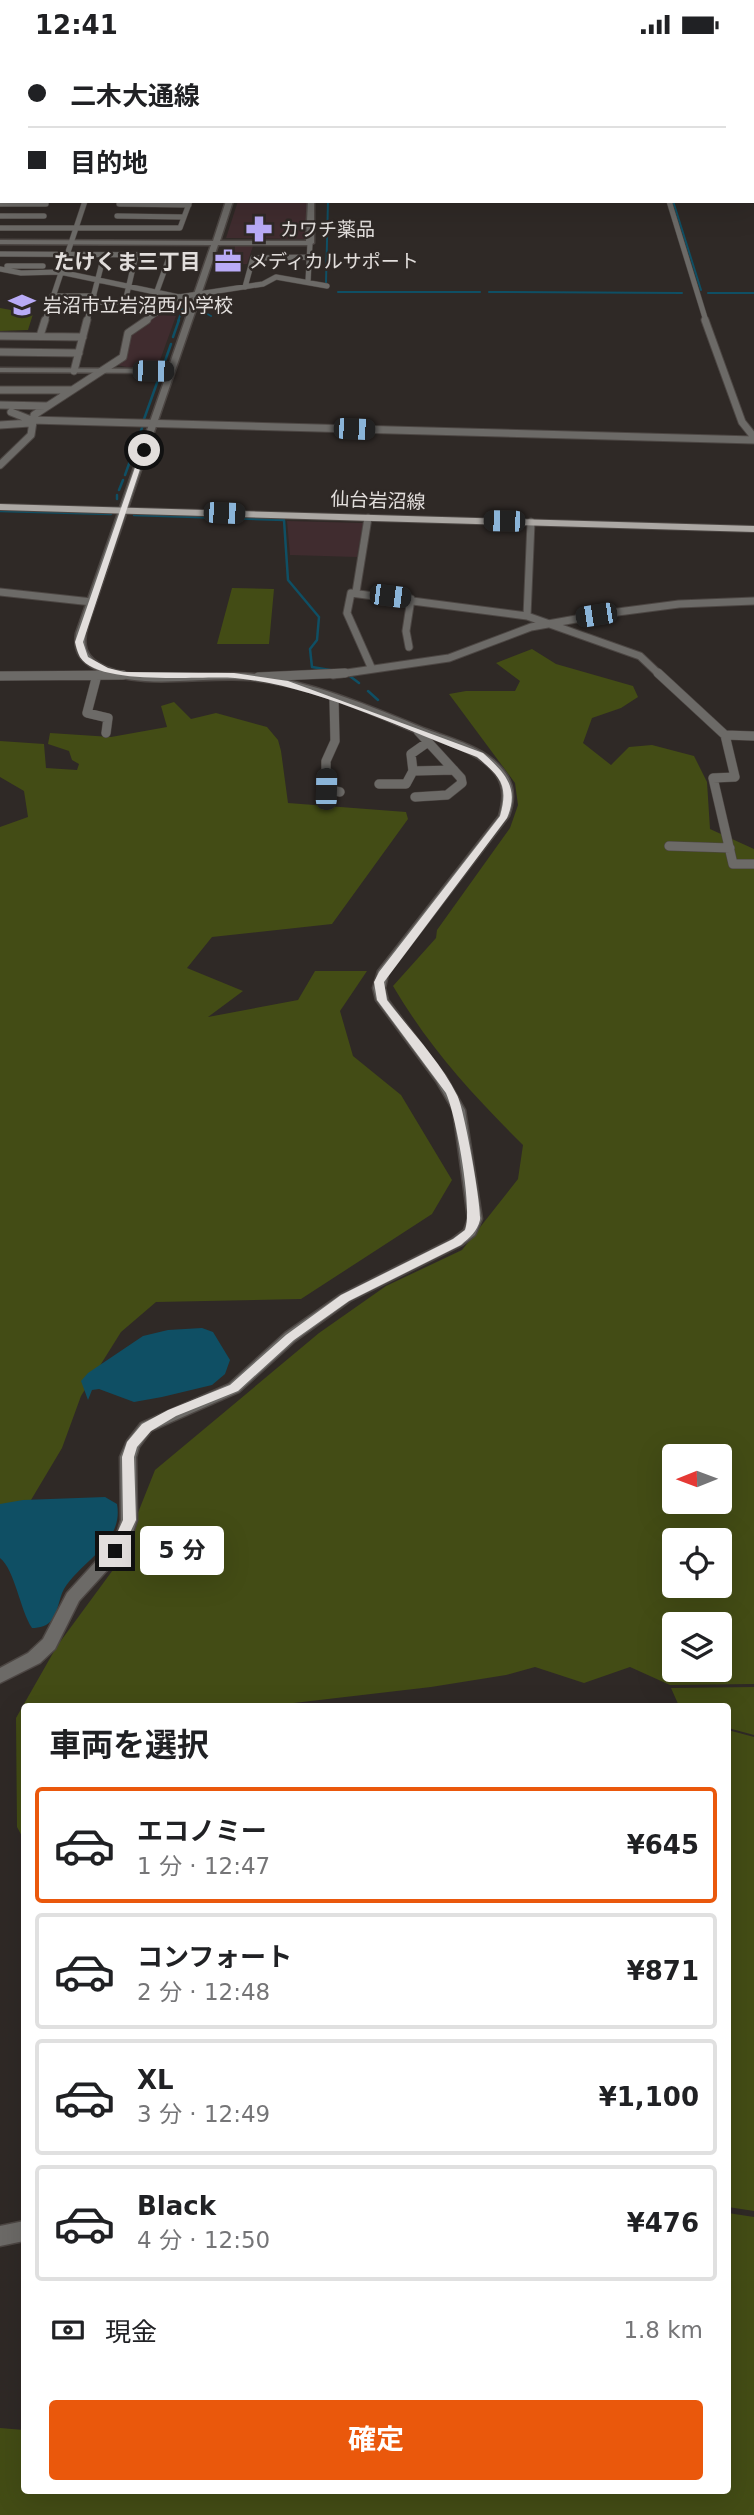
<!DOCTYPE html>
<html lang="ja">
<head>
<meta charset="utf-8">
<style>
	body { margin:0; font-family:"DejaVu Sans","Noto Sans JP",sans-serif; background:#f6f6f6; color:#202124; height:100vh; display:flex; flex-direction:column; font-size:26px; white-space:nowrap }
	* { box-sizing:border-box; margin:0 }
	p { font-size:23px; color:#757577 }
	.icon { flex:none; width:38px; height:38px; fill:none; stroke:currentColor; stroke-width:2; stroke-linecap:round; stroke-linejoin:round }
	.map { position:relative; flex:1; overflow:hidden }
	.details { position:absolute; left:21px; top:1654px; width:710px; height:791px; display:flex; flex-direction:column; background:#fff; border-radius:7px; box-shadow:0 7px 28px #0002 }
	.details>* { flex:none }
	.banner { position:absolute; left:0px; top:0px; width:754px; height:154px; box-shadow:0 7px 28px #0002; display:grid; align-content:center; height:154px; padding:0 28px; background:#fff }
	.needle { width:46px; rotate:269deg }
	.buttons { position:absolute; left:662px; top:1395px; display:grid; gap:14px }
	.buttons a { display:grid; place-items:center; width:70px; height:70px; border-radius:7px; background:#fff; box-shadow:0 7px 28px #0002; font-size:35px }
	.end { position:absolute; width:32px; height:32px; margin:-16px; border:9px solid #e2dedc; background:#111; box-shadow:0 0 0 4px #111 }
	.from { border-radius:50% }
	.bubble { position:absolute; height:49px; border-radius:7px; background:#fff; box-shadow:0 7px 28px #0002; font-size:23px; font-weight:700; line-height:49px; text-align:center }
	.car { position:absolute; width:21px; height:42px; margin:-21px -10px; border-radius:9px; box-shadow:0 0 5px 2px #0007; background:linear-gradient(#222 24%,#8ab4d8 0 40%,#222 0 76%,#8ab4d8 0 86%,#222 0) }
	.banner b { display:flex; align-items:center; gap:24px; height:66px; font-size:26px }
	.banner b+b { border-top:2px solid #e0e0e0 }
	.banner i { width:18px; height:18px; background:#202124 }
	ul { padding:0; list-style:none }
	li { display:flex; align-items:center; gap:21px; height:116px; margin:0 14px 10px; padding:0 14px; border:4px solid #e0e0e0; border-radius:7px }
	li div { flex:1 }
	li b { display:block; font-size:26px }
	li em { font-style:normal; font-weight:700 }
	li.selected { border-color:#ea580c }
	li>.icon { width:63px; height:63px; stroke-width:1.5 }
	h2 { padding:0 28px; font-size:32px; line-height:84px }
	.pay { display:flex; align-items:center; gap:18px; height:77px; padding:0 28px; font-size:26px }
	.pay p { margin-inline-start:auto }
	.primary-button { display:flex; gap:14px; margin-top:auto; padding:14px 28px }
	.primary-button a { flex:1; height:80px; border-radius:7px; background:#ea580c; color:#fff; font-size:28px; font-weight:700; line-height:80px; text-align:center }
	.status { display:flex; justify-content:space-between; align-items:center; height:49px; padding:0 35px; background:#fff; direction:ltr }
	.status svg { height:19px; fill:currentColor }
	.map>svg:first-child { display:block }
</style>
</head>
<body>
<div class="status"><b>12:41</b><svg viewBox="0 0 49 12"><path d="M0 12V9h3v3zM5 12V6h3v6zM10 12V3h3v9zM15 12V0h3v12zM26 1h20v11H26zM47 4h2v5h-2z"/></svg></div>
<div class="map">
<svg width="754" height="2466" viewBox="0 0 754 2466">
	<rect width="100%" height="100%" fill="#2f2926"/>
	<path fill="#402c2f" d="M238 152H308L307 190 226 189Z
		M230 196 253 197 247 215 216 217 222 199Z
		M155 266 176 267 159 314 136 320 117 316 128 303 130 286Z
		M287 472 363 474 357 508 290 506Z"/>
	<path fill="#434c15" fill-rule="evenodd" d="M0 259 33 265 28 281 0 282Z
		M232 539 274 540 269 595H217Z
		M532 600 556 615 633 637 638 648 621 659 592 669 583 694 611 716 629 698 652 696 694 707 707 733 710 780 754 800V1635L670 1636 630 1618 584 1634 535 1618 506 1626 431 1638 268 1657H24V1791L17 1778 16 1669 57 1597 118 1514 155 1421 319 1284 386 1237 462 1201 518 1130 523 1096C471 1044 431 1001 393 937L436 889 437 881 510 779 518 756 515 734 449 645 466 642H515L520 632 496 614ZM674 1407H719V1452H674ZM674 1491H719V1536H674ZM674 1575H719V1620H674Z
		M174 653 191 670 216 664 267 678 278 691 281 702 288 754 406 763 408 770 332 875 212 888 187 919 243 942 208 968 298 951 315 922H367L340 962 353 1007 401 1046 452 1131 432 1165 301 1250 156 1253 121 1283 81 1347 62 1399 0 1503V778L28 768 24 742 0 728V692L44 695 46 719 77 721 79 715 72 711 69 702 48 695 50 684 111 688 167 678 161 657Z
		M754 1638V1686L728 1679V1657H679L671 1639Z
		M728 1681 754 1688V2162L728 2158Z
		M728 2164 754 2168V2466H0V2379L24 2381V2441H728Z"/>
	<path fill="#0f4f64" d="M202 1279 213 1283 230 1311 225 1325 212 1336 162 1348 134 1353 99 1340 92 1341 88 1351 81 1332 88 1324 143 1287 168 1281Z
		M105 1448 117 1455C124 1494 81 1512 64 1540 59 1549 58 1563 52 1571 47 1577 40 1579 32 1579 20 1561 15 1521 0 1509V1455L23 1451Z"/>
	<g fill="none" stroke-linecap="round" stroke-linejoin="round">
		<path stroke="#0f4f64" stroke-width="2" d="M673 152 701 241
			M326 234 328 152
			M338 243H480
			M489 243 682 244
			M708 244H754
			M202 262 211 267
			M178 272 185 253"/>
		<path stroke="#0f4f64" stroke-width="2.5" d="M173 288 179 271
			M165 312 171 295
			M143 373 158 331
			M125 426 143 376
			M119 441 123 431
			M117 446V450
			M0 462 111 465
			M134 466 284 471 288 531 319 568 317 591 310 600 312 618 330 621
			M347 625 359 634
			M368 642 378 651"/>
		<g stroke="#4c4643" stroke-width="6">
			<path id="minor-far2" d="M150 0 155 2
				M241 0 243 2
				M209 2 215 0
				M0 76 2 71
				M752 122 754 126
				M669 152 706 272
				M0 155H46
				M119 155 189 156
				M0 167H44
				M117 167 183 168
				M0 179H180L190 152
				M0 205 170 206 157 242
				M7 217H43
				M0 220 21 224 60 223 179 248 263 235 276 228 327 237
				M308 233 310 194
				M245 238 253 209 309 208
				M52 247H94
				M92 253H125L136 206
				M45 272 85 152
				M87 272 104 206
				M145 272 179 248"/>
		</g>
		<g stroke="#4c4643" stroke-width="9">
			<path id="minor-far1" d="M705 271 742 373 754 388
				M0 287 83 288
				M40 287 45 271
				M0 303 79 304
				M74 322 87 271
				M0 341H72
				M0 356 46 357
				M11 363 31 371 754 391
				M0 376 30 374
				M0 416 31 386 34 366 123 308 128 284 147 271
				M0 543 92 553
				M356 543 368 469
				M527 567 531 473
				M409 598 406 582 411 550
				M371 618 347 564 351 544 527 567 640 607 660 626
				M333 626 449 609 531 578 610 564 679 555 754 552"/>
		</g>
		<g stroke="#4c4643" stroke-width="10">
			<path id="minor" d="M658 624 725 686 754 687
				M97 626 87 664 108 669 106 684
				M0 627 123 626
				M258 628 345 624
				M334 650 335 692 326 712V740L340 743
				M725 686 735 728 713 729 733 815H754
				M413 722 454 721
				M379 735H406L413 722 411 705 428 693
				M415 748 447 746 462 734 461 729 418 682
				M669 797 730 799"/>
		</g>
		<g stroke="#4c4643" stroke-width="3">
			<path id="tertiary" d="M326 0H332L324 2Z
				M752 41H754V45H752Z
				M0 100H2V104H0Z
				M226 152H233L220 192H306L308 152H314V194L310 196H218L88 576C82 596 85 609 106 618 149 636 208 620 254 625 314 633 370 657 426 680 452 690 486 698 504 722 515 736 515 751 509 767L388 925 385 939 388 951 446 1028 465 1061 482 1170 475 1186 462 1196 350 1252 295 1292 239 1343 151 1382 139 1398 136 1408 137 1471 131 1490 121 1506 79 1552 55 1600 40 1614 0 1634V1619L28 1604 43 1590 67 1544 109 1498 117 1485 121 1471 120 1408 127 1392 141 1374 229 1335 285 1284 340 1246 452 1190 464 1181 468 1170 453 1061 436 1032 376 951 373 939 378 922 499 767C503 753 505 739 496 726 479 702 443 694 417 684 364 662 308 636 250 631 203 627 141 642 97 621 80 613 73 602 76 584L167 324 0 323V319L168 320 211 196 0 195V191L213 192Z
				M24 2172V2192L0 2197V2177Z"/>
		</g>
		<g stroke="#4c4643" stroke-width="2">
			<path id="primary" d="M0 455 754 477V483L0 461Z"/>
		</g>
		<use href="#minor-far2" stroke="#6c6a67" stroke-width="5"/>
		<use href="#minor-far1" stroke="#6c6a67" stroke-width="7"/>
		<use href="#minor" stroke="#6c6a67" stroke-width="9"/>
		<use href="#tertiary" fill="#6c6a67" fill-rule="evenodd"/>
		<use href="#primary" fill="#aca8a4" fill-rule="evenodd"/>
		<g stroke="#a5a09e" stroke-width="2.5">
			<path id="rail" d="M43 0 53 2
				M68 0 77 2"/>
		</g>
		<use href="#rail" stroke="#2f2926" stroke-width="2" stroke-dasharray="5" stroke-linecap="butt"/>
	</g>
	<path fill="#e2dedc" d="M147 399 83 593 88 608 108 619 124 623 234 624 288 632 483 704C505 724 520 739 507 769L384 933 387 951C410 981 440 1012 457 1046 464 1058 482 1159 480 1171 477 1183 470 1188 461 1196L349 1252 294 1291 238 1342 176 1367 151 1382 137 1398 134 1408 136 1471 120 1505 115 1507 109 1502 123 1471 122 1408 127 1393 142 1375 168 1361 230 1336 286 1286 341 1246 453 1190 465 1181C473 1160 456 1066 446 1044L377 951 374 933 379 923 500 767C509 735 500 728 477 708 402 680 314 636 235 629 202 626 99 638 80 608 78 604 76 598 75 593L141 401Z"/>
	<defs>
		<g id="pharmacy-bare" transform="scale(2.1)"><path d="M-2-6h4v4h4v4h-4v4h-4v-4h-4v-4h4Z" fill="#b9abf7" stroke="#2f2926" stroke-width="2.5" paint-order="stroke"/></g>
		<g id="office-bare" transform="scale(2.1)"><path d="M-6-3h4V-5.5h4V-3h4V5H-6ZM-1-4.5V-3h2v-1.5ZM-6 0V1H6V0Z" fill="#b9abf7" stroke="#2f2926" stroke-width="2.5" paint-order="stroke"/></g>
		<g id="school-bare" transform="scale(2.1)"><path d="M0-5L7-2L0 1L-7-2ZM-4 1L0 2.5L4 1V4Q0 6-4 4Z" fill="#b9abf7" stroke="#2f2926" stroke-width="2.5" paint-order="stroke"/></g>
	</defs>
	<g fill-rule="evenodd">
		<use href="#pharmacy-bare" x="259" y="180"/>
		<use href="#office-bare" x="228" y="212"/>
		<use href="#school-bare" x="22" y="256"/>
	</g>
	<g text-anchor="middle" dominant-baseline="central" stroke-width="5" stroke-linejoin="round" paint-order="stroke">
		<g font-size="19" fill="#e2dedc" stroke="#2f2926" text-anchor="start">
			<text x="280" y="180">カワチ薬品</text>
			<text x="249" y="212">メディカルサポート</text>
			<text x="43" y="256">岩沼市立岩沼西小学校</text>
		</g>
		<g font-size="19" fill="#e2dedc" stroke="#2f2926">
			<text transform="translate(378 451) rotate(2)">仙台岩沼線</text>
		</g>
		<g font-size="21" font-weight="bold" fill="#e2dedc" stroke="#2f2926">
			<text x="127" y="213">たけくま三丁目</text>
		</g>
	</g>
</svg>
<div class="buttons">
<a><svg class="needle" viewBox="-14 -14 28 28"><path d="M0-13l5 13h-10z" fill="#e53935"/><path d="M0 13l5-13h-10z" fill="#757577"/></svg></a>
<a><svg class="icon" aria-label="locate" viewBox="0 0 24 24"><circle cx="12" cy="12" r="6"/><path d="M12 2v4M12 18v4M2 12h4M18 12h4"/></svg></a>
<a><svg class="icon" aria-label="layers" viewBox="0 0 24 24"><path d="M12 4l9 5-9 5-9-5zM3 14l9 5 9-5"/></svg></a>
</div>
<i class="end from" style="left:144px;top:401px"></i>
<i class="end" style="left:115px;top:1502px"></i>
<div class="bubble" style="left:140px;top:1477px;width:84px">5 分</div>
<i class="car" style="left:153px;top:322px;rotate:91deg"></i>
<i class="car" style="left:354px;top:380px;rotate:92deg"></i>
<i class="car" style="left:224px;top:464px;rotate:92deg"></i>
<i class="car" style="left:504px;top:472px;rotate:271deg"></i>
<i class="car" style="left:390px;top:547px;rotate:97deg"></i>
<i class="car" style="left:596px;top:566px;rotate:261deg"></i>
<i class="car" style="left:326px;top:740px;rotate:1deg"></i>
<div class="banner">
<b><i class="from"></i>二木大通線</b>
<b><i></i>目的地</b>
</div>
<section class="details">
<h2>車両を選択</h2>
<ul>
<li class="selected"><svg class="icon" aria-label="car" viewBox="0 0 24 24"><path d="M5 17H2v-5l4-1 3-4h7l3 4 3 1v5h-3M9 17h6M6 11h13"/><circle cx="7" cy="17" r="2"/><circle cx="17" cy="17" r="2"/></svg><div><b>エコノミー</b><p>1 分 · 12:47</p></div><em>¥645</em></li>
<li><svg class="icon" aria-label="car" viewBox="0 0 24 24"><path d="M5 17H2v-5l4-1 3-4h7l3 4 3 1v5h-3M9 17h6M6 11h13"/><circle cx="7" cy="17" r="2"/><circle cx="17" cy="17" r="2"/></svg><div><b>コンフォート</b><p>2 分 · 12:48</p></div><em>¥871</em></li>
<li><svg class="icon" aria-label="car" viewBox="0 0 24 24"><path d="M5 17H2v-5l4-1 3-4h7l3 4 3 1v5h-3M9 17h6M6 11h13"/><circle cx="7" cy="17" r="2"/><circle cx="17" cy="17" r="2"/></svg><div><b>XL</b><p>3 分 · 12:49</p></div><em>¥1,100</em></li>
<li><svg class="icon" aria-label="car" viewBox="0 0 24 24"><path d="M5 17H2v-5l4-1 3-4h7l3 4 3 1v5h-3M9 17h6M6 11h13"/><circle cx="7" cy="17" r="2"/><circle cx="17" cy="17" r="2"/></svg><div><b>Black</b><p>4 分 · 12:50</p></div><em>¥476</em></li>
</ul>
<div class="pay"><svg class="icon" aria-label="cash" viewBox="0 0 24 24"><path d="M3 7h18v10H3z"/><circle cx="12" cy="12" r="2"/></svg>現金<p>1.8 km</p></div>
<div class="primary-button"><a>確定</a></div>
</section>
</div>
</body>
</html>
